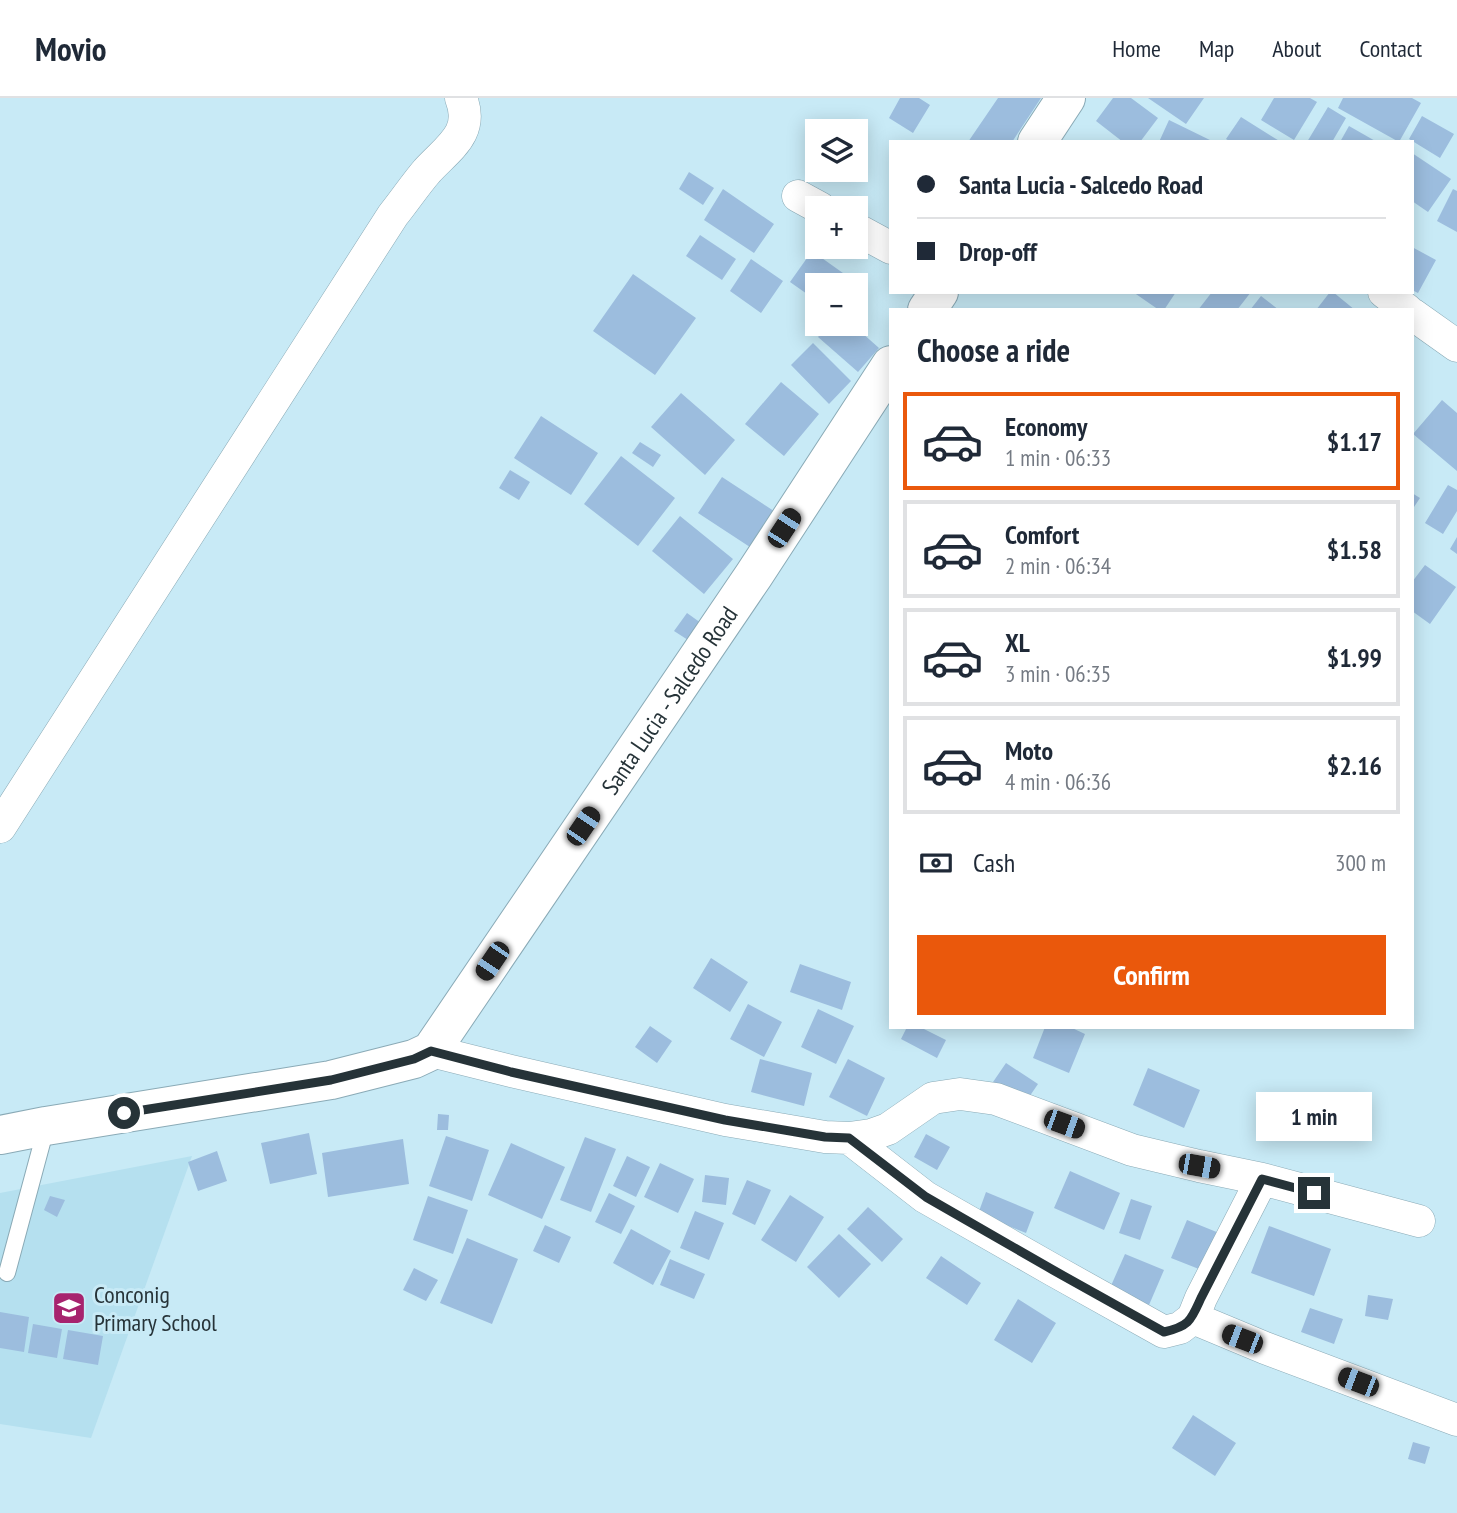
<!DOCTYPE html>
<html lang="en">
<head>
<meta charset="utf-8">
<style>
	body { margin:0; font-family:"PT Sans Narrow",sans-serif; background:#f2f2f3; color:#1f2937; height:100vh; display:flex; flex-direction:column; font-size:26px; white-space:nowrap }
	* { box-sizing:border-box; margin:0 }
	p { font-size:23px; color:#747a83 }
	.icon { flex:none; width:38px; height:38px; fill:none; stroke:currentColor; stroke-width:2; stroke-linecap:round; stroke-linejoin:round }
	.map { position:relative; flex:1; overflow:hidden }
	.panel { position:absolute; left:889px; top:210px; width:525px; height:721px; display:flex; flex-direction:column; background:#fff; border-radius:0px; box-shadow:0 4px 18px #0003 }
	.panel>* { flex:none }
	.top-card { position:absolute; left:889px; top:42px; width:525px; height:154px; border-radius:0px; box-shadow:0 4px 18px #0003; display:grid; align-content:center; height:154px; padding:0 28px; background:#fff }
	.fabs { position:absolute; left:805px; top:21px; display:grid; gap:14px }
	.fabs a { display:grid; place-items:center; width:63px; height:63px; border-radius:0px; background:#fff; box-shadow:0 4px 18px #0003; font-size:35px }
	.end { position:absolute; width:32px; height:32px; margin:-16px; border:9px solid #263338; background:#fff; box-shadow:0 0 0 4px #fff }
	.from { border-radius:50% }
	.bubble { position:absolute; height:49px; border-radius:0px; background:#fff; box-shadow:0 4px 18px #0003; font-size:23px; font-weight:600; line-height:49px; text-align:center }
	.car { position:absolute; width:21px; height:42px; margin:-21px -10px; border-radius:9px; box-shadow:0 0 5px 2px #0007; background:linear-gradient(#222 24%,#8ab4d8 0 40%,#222 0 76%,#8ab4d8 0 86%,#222 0) }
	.top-card b { display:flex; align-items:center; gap:24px; height:66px; font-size:26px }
	.top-card b+b { border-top:2px solid #e0e1e3 }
	.top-card i { width:18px; height:18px; background:#1f2937 }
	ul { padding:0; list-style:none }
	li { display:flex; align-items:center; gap:21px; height:98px; margin:0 14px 10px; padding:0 14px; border:4px solid #e0e1e3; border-radius:0px }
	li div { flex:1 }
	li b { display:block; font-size:26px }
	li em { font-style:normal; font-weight:600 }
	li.on { border-color:#ea580c }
	li>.icon { width:63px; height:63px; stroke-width:1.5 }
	h2 { padding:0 28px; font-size:32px; line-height:84px }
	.pay { display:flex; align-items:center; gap:18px; height:77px; padding:0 28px; font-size:26px }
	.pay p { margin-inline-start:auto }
	.button { display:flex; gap:14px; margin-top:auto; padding:14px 28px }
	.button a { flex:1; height:80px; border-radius:0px; background:#ea580c; color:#fff; font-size:28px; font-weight:600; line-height:80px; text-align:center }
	header { display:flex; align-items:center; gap:42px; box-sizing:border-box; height:98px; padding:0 35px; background:#fff; border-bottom:2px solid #e0e1e3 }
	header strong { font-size:33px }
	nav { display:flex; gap:38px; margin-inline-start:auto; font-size:24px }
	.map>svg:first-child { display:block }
</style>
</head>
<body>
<header>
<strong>Movio</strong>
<nav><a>Home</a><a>Map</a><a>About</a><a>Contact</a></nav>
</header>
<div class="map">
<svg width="1457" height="1415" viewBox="0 0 1457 1415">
	<rect width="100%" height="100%" fill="#c8eaf6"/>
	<path fill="#b5e0ef" d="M192 1058 91 1340 0 1326V1095Z"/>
	<path fill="#9cbdde" d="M900 0H919L930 7 913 35 889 20Z
		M998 0H1041L1012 44H968Z
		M1113 0H1131L1158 20 1140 44H1123L1096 23Z
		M1148 0H1204L1186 26Z
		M1274 0H1310L1317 4 1294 42 1261 22Z
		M1343 0H1412L1421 5 1399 44 1338 10Z
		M1328 9 1346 20 1332 44H1307Z
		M1422 18 1454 36 1440 60 1409 41Z
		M1241 19 1281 44H1231L1226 41Z
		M1169 22 1214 44H1159Z
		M1349 28 1377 44H1340Z
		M1412 55 1451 81 1428 114 1412 103Z
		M689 74 714 90 703 107 679 91Z
		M723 91 774 126 754 155 704 122Z
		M1453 91 1457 93V134L1437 123Z
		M700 137 736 161 722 182 686 158Z
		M1412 149 1436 162 1418 195 1412 192Z
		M812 153 857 185 855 187H817V203L790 184Z
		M751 161 783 183 761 215 730 193Z
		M633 176 696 220 655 277 593 233Z
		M1133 194H1176L1164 212H1159Z
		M1212 194H1251L1237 212H1198Z
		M1330 194H1333L1355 212H1316Z
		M1261 198 1279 212H1250Z
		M830 226H852L879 250 858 274 818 239Z
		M813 245 851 283 829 306 791 267Z
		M781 284 819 316 784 358 745 326Z
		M681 295 735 342 705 377 651 329Z
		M1442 302 1457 315V373L1413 336Z
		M541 318 598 355 571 397 514 360Z
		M640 344 661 357 653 369 632 355Z
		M621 358 675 400 638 448 584 406Z
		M510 372 530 384 519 402 499 390Z
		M722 379 780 417 756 453 698 415Z
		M1448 387 1457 392V413L1443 436 1425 425Z
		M1412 395 1420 400 1412 412Z
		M680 418 733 461 704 496 652 453Z
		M1457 439V456L1450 451Z
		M1425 467 1456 489 1430 526 1412 513V484Z
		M687 515 701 525 688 542 674 533Z
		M711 860 748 884 730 914 693 890Z
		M800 866 851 884 842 912 790 894Z
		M748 906 782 924 764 959 730 941Z
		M818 911 854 928 836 966 801 949Z
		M650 928 672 943 657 965 635 949Z
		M907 929H920L946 942 937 960 901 941Z
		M1045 929H1070L1085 936 1069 975 1033 960Z
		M760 961 812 975 804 1008 751 994Z
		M848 961 885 980 867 1018 829 999Z
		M1006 965 1038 986 1025 1005 993 984Z
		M1148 970 1200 992 1184 1030 1133 1007Z
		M438 1016 449 1017 448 1032H437Z
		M309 1035 317 1076 270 1086 261 1045Z
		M926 1036 950 1049 937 1072 914 1059Z
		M446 1038 489 1052 472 1103 429 1088Z
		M585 1039 616 1051 591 1114 560 1102Z
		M403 1041 409 1086 328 1099 322 1055Z
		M511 1045 565 1069 542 1121 488 1097Z
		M217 1053 227 1083 198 1093 188 1064Z
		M627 1058 650 1069 636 1099 613 1088Z
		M660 1065 694 1081 678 1115 644 1099Z
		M1070 1073 1120 1095 1104 1132 1054 1110Z
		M705 1077 729 1080 726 1107 702 1104Z
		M747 1082 771 1092 755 1127 732 1116Z
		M986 1094 1034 1114 1026 1135 978 1116Z
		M609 1095 635 1108 621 1136 595 1124Z
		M790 1097 824 1119 796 1164 761 1142Z
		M50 1098 65 1102 57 1119 44 1112Z
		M428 1098 468 1112 453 1156 413 1142Z
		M1131 1101 1152 1108 1140 1142 1119 1135Z
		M868 1109 903 1141 882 1164 847 1131Z
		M695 1113 724 1125 709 1162 680 1150Z
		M1187 1122 1224 1137 1209 1175 1171 1160Z
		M545 1127 571 1139 559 1165 533 1153Z
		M1269 1128 1331 1151 1314 1198 1251 1175Z
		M631 1131 671 1153 653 1187 613 1165Z
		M839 1136 871 1166 839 1200 807 1169Z
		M467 1140 518 1161 492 1226 440 1205Z
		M1125 1156 1164 1172 1149 1207 1110 1190Z
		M941 1158 981 1185 967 1207 926 1180Z
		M670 1161 705 1176 694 1201 660 1187Z
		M414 1170 438 1182 426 1203 403 1192Z
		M1368 1197 1393 1201 1388 1222 1365 1218Z
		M1018 1201 1056 1225 1032 1265 994 1242Z
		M1310 1210 1343 1221 1334 1246 1301 1234Z
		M0 1214 29 1219 24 1254 0 1250Z
		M33 1226 62 1231 57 1260 28 1255Z
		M68 1232 103 1238 98 1267 63 1261Z
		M1193 1317 1236 1345 1215 1378 1172 1350Z
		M1413 1344 1430 1349 1425 1366 1408 1361Z"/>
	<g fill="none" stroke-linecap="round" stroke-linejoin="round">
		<g stroke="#8aaab6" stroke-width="18">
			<path id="lane" d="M7 1175 46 1030"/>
		</g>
		<g stroke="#8aaab6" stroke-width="33">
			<path id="street" d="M798 98 820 110
				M856 131 891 150
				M1384 194 1407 212
				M1412 216 1457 248
				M0 729 393 117C405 102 415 87 427 73 448 50 475 35 461 0
				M431 953 511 973 725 1022 825 1039 849 1040 871 1037 888 1031 933 1000 960 996 996 1001 1132 1052 1199 1068 1262 1081 1201 1200 1193 1220 1265 1250 1457 1322
				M849 1040 925 1099 1053 1172 1164 1234 1180 1230 1193 1220
				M1262 1081 1419 1123"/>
		</g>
		<g stroke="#8aaab6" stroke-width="40">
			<g id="secondary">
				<path d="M1037 44 1066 0"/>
				<path d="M927 212 939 194"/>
				<path id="s1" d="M0 1037 46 1028 331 982 414 961 431 953 754 477 891 267"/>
			</g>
		</g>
		<use href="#lane" stroke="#fff" stroke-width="16"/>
		<use href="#street" stroke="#fff" stroke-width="32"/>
		<use href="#secondary" stroke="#fff" stroke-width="38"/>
	</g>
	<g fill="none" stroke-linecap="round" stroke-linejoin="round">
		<path stroke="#263338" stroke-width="9" d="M124 1015 331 982 414 961 431 953 511 974 725 1022 825 1039 849 1040 926 1099 1053 1172 1164 1234C1190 1228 1191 1222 1201 1200L1262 1081 1314 1095"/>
	</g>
	<defs>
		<g id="school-square" transform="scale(1.75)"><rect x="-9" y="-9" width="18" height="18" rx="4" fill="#a7236e" stroke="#c8eaf6"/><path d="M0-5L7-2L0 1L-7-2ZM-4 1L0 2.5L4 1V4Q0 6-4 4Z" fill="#fff"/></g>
	</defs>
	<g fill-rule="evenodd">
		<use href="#school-square" x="69" y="1210"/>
	</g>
	<g text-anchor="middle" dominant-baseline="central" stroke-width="6" stroke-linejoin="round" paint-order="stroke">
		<g font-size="24" fill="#263338" stroke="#c8eaf6">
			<text stroke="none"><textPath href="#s1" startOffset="864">Santa Lucia - Salcedo Road</textPath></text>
		</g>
		<g font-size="24" fill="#263338" stroke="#c8eaf6" text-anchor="start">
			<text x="94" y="1196">Conconig<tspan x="94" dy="28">Primary School</tspan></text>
		</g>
	</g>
</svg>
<div class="fabs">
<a><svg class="icon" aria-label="layers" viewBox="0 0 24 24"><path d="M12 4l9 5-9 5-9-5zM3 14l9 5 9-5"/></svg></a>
<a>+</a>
<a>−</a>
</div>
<i class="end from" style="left:124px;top:1015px"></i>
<i class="end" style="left:1314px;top:1095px"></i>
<div class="bubble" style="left:1256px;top:994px;width:116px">1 min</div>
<i class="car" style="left:784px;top:430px;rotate:33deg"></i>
<i class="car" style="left:583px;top:728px;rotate:34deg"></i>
<i class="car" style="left:492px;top:863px;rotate:214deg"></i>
<i class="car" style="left:1064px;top:1026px;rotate:110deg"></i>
<i class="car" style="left:1199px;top:1068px;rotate:100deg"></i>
<i class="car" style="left:1242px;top:1241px;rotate:291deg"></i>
<i class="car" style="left:1358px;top:1284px;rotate:291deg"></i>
<div class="top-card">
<b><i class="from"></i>Santa Lucia - Salcedo Road</b>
<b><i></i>Drop-off</b>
</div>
<section class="panel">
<h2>Choose a ride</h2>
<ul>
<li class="on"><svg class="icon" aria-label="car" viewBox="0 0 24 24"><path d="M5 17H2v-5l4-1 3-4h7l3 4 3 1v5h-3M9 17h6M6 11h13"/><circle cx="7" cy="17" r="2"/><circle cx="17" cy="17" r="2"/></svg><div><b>Economy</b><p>1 min · 06:33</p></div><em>$1.17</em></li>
<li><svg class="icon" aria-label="car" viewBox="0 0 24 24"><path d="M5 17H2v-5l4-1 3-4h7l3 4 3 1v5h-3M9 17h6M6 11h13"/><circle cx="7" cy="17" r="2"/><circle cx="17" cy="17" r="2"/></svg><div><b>Comfort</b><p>2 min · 06:34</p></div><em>$1.58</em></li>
<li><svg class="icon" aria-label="car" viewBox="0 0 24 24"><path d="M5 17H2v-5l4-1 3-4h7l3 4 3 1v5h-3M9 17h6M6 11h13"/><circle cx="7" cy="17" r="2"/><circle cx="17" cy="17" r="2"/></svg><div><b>XL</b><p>3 min · 06:35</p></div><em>$1.99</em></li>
<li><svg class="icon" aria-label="car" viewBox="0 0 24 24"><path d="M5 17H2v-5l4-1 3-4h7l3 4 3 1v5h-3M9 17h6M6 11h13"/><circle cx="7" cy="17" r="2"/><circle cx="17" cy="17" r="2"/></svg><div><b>Moto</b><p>4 min · 06:36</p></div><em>$2.16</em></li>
</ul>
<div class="pay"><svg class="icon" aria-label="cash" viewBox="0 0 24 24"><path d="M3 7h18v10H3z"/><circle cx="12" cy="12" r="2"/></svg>Cash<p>300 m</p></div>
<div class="button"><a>Confirm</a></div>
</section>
</div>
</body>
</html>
